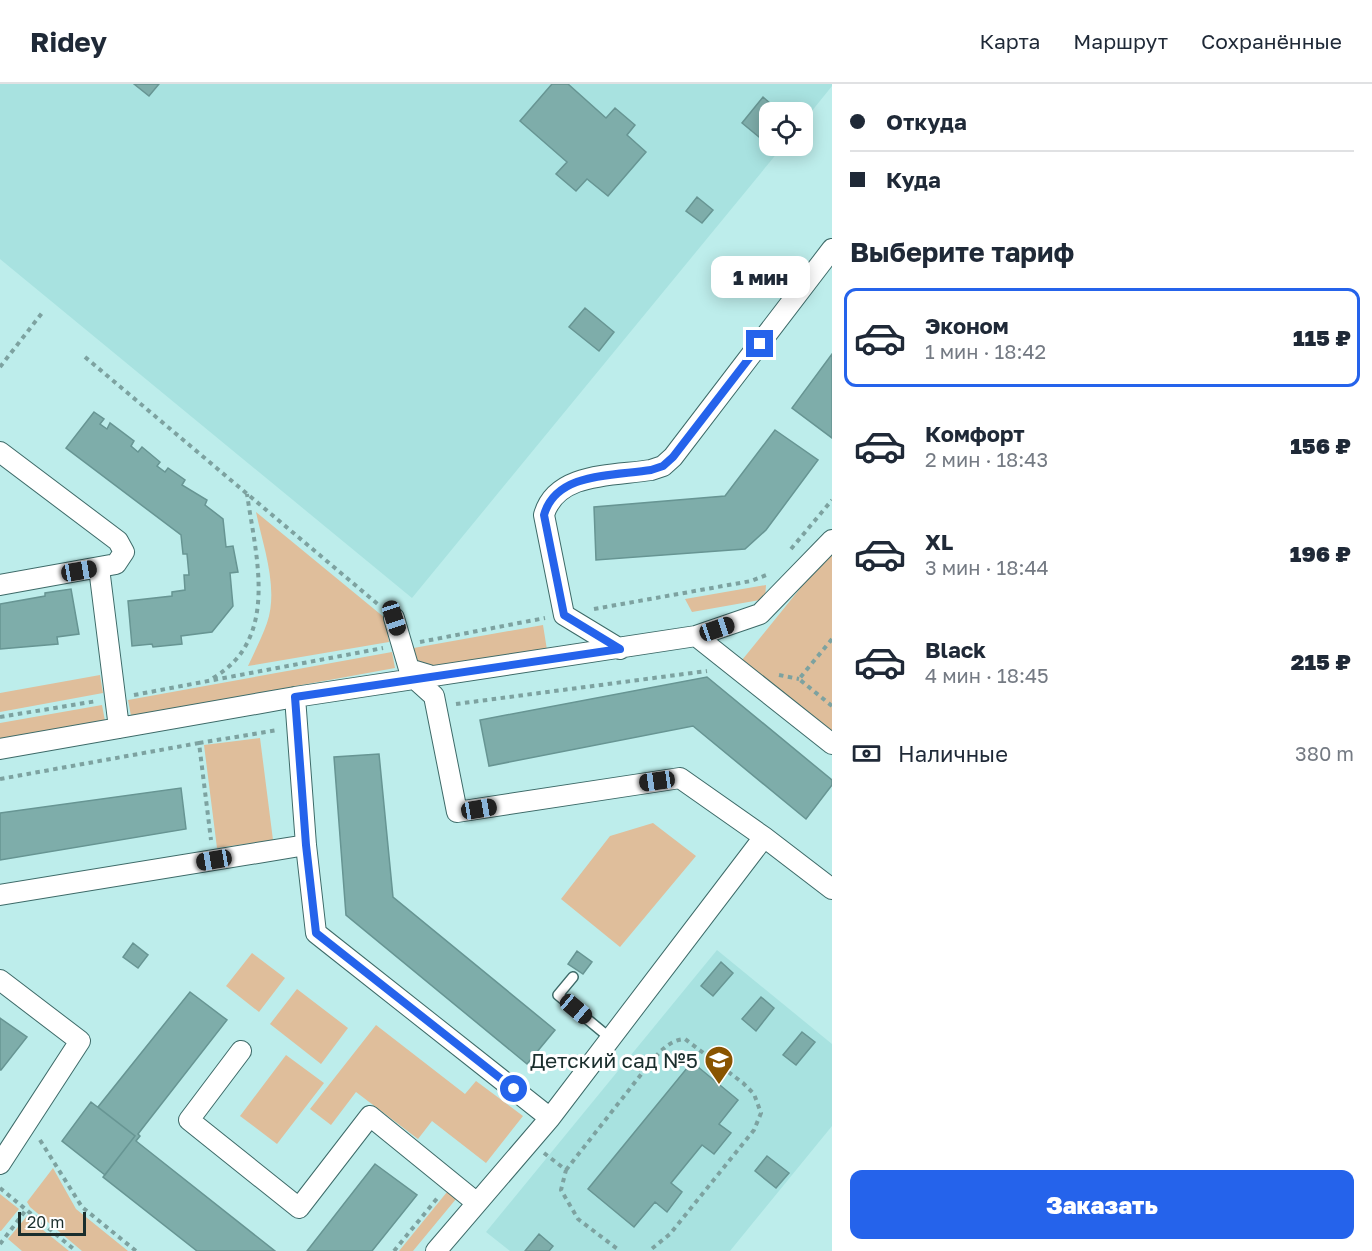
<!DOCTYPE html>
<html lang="ru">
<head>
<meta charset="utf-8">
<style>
	body { margin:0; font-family:"Golos Text",sans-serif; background:#f6f6f7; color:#1f2937; height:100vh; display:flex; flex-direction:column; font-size:22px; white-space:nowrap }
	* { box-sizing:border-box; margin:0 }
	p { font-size:20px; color:#747a83 }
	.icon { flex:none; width:33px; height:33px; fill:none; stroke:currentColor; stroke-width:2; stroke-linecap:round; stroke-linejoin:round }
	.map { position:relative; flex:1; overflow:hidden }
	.drawer { display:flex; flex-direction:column; background:#fff; width:540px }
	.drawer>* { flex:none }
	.guide { display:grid; align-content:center; height:132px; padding:0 18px; background:#fff }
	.fabs { position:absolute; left:759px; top:18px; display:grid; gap:12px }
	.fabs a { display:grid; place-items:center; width:54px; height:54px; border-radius:12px; background:#fff; box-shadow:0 3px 15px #0003; font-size:30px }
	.scale { position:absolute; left:18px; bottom:15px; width:68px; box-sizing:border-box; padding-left:6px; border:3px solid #1a2e2d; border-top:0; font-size:16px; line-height:21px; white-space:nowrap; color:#1a2e2d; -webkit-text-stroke:4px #fff; paint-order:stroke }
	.end { position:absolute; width:27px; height:27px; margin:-14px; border:8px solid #2563eb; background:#fff; box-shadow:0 0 0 3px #fff }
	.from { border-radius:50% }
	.bubble { position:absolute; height:42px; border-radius:12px; background:#fff; box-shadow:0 3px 15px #0003; font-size:20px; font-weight:800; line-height:42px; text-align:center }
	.car { position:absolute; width:18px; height:36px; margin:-18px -9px; border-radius:8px; box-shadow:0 0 4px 2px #0007; background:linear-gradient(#222 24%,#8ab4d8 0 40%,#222 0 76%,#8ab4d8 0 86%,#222 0) }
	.guide b { display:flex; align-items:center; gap:21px; height:57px; font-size:22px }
	.guide b+b { border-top:2px solid #e0e1e3 }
	.guide i { width:15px; height:15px; background:#1f2937 }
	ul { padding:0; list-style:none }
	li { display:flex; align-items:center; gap:18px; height:99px; margin:0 12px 9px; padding:0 6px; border:3px solid transparent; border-radius:12px }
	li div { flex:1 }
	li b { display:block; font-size:22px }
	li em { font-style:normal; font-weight:800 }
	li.selected { border-color:#2563eb }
	li>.icon { width:54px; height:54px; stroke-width:1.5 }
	h2 { padding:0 18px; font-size:27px; line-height:72px }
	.pay { display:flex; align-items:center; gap:15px; height:66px; padding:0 18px; font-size:22px }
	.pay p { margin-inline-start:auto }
	.primary-button { display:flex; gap:12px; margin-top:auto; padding:12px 18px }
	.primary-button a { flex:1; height:69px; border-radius:12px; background:#2563eb; color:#fff; font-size:24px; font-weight:800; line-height:69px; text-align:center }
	header { display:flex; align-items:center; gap:36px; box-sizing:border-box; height:84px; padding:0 30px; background:#fff; border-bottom:2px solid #e0e1e3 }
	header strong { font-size:28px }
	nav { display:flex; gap:33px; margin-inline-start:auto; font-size:21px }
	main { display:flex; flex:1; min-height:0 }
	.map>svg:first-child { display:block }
</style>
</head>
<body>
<header>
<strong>Ridey</strong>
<nav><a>Карта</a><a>Маршрут</a><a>Сохранённые</a></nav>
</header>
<main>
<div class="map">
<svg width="832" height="1167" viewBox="0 0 832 1167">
	<rect width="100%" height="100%" fill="#bdedeb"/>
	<path fill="#a8e2e0" d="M0 0H832V2L803 38 802 28H770V62H783L412 514 0 175Z
		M717 866 832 960V1042L730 1167H510L486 1148Z"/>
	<path fill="#dfbe9b" d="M256 428 385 534 389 558 248 582C255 567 262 553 267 539 279 504 263 462 256 428Z
		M832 465V655L738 581Z
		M766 501 765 515 692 528 685 515Z
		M543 541 547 566 426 586 411 580 408 565Z
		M392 568 395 584 131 632 128 616Z
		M100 591 103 609 0 628V609Z
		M102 621 105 637 0 656V639Z
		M260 654 273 756 217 764 204 661Z
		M653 739 696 772 620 863 561 815 610 752Z
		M252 869 285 894 259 928 226 902Z
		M297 905 348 944 321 980 270 940Z
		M376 941 465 1010 476 997 523 1032 486 1079 432 1037 418 1055 356 1008 331 1041 310 1025Z
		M286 971 324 999 277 1060 240 1032Z
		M53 1084 76 1125 128 1167H82L30 1123 27 1118Z
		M447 1108 456 1115 413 1167H399Z
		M0 1110 19 1125 1 1147H0Z
		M27 1132V1133L69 1167H22L8 1155Z"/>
	<path fill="#7eadaa" stroke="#679593" stroke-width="1.5" d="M134 0H159L149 12Z
		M552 0H568L606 34 615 24 635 41 627 51 646 68 608 112 587 95 576 107 556 90 567 78 520 37Z
		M763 13 780 28H770V41L759 53 742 39Z
		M697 113 713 126 702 139 686 127Z
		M585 224 614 248 599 267 569 243Z
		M832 270V354L792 324Z
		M94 328 104 335 100 340 107 345 110 339 134 357 131 362 138 368 142 363 160 378 157 382 165 388 168 384 185 396 182 401 207 416 205 421 223 435 226 463 233 462 238 488 230 489 233 522 212 548 181 552 182 560 153 563 152 560 132 562 128 517 172 512V508L185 506 184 491H189L187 470H183L181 451 66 364Z
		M775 346 818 376 766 446 745 465 596 476 594 423 725 412Z
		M71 505 79 550 57 553 58 560 0 565V520L45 512V509Z
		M707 593 832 696V701L806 735 693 642 489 682 480 636Z
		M379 670 393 813 555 946 527 980 346 831 334 673Z
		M181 704 186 745 0 776V729Z
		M133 859 148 871 138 884 123 873Z
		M577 867 592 878 583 890 568 880Z
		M721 878 733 889 713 912 701 902Z
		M190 908 227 936 138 1050 140 1052 136 1057 275 1167H197L103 1093 135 1052 98 1023Z
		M761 913 774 924 756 947 742 935Z
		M0 934 27 953 1 986H0Z
		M802 948 815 958 796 981 783 971Z
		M692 978 738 1016 719 1040 731 1049 714 1070 702 1061 671 1099 682 1108 667 1128 655 1118 634 1143 588 1105Z
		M91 1018 135 1052 105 1091 62 1057Z
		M767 1072 789 1089 776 1104 755 1087Z
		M375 1080 417 1111 372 1167H307Z
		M539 1150 553 1162 549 1167H525Z"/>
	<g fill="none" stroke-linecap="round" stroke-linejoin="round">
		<g stroke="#3d6a68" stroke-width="12">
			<path id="service" d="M573 893 558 911 610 954"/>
		</g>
		<g stroke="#3d6a68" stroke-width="22">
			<path id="minor" d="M0 368 118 457 124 468 116 480 0 501
				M99 484 119 644
				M394 534 409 585 429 591
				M696 552 832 660
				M620 565 564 531 544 431C556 388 613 392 651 386L663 382 673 373 832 165
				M414 594 434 612 457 728 680 694 764 753
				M295 613 306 761 316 849 550 1034
				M0 665 295 613 696 552 760 530 832 456
				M0 811 306 761
				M0 896 80 957 0 1080
				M241 967 189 1036 299 1124 370 1032 477 1119
				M436 1167 550 1034 764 753 832 805"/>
		</g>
		<path stroke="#7da2a0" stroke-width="4" stroke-dasharray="4.5 4.5" stroke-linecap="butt" d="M85 273 380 522
			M0 283 42 229
			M791 465 832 416
			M594 525 751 497 769 490
			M832 555 799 595 832 622
			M420 558 545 534
			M779 591 799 595
			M213 594C280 555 256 473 247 410
			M134 611 383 564
			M456 620 707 587
			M0 633 97 617
			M199 659 278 646
			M0 695 199 659 211 756
			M623 972 643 988C655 974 666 956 685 955L743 999 754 1010 761 1029 754 1046 670 1150 649 1167
			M40 1056 82 1123 136 1167
			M544 1069 566 1086 561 1106 578 1135 620 1167
			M566 1086 643 988
			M0 1104 76 1167
			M0 1160 26 1126
			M394 1167 439 1112"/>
		<use href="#service" stroke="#fff" stroke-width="9"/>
		<use href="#minor" stroke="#fff" stroke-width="20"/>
	</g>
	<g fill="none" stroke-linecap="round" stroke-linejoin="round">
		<path stroke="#2563eb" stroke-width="8" d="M514 1005 316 849 306 761 295 613 620 565 564 531 544 431C556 388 613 392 651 386L663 382 673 373 760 260"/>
	</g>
	<defs>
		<g id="school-pin" transform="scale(1.5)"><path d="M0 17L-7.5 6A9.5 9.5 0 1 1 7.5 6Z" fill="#895400" stroke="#fff"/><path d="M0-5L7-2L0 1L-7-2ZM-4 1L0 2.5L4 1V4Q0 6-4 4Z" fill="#fff"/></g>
	</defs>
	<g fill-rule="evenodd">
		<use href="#school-pin" x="719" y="976"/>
	</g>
	<g text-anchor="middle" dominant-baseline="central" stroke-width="6" stroke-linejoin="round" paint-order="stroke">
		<g font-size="21" fill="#1a2e2d" stroke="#fff" text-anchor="end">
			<text x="698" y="976">Детский сад №5</text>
		</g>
	</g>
</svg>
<div class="fabs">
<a><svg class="icon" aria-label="locate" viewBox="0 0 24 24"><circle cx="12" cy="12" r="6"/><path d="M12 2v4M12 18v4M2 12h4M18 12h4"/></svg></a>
</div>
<div class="scale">20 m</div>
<i class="end from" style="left:514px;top:1005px"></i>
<i class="end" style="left:760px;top:260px"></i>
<div class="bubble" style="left:711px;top:172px;width:99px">1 мин</div>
<i class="car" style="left:79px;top:487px;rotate:80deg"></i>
<i class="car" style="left:394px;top:534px;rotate:162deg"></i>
<i class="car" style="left:717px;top:545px;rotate:71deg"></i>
<i class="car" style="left:657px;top:697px;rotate:262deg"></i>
<i class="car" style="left:479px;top:725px;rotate:81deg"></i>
<i class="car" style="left:214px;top:776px;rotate:260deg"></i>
<i class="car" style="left:576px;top:925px;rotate:130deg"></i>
</div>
<section class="drawer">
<div class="guide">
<b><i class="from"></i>Откуда</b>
<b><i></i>Куда</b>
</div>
<h2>Выберите тариф</h2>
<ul>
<li class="selected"><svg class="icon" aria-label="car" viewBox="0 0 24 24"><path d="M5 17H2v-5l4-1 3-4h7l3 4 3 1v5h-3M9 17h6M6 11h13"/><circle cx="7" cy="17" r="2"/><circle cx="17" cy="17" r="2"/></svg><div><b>Эконом</b><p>1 мин · 18:42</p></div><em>115 ₽</em></li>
<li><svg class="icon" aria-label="car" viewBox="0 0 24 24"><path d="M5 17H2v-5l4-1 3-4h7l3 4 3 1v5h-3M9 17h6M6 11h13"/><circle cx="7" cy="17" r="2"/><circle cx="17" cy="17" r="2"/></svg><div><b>Комфорт</b><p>2 мин · 18:43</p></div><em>156 ₽</em></li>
<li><svg class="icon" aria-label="car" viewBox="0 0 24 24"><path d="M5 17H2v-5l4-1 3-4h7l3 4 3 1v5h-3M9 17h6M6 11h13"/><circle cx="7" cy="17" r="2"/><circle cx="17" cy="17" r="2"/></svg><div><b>XL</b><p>3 мин · 18:44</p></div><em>196 ₽</em></li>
<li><svg class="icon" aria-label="car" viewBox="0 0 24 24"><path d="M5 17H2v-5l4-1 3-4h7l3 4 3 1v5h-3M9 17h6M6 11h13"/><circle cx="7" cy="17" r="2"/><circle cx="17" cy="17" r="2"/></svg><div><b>Black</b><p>4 мин · 18:45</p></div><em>215 ₽</em></li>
</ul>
<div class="pay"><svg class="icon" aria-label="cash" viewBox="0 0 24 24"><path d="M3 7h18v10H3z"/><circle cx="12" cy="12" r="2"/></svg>Наличные<p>380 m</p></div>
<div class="primary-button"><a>Заказать</a></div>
</section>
</main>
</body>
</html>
